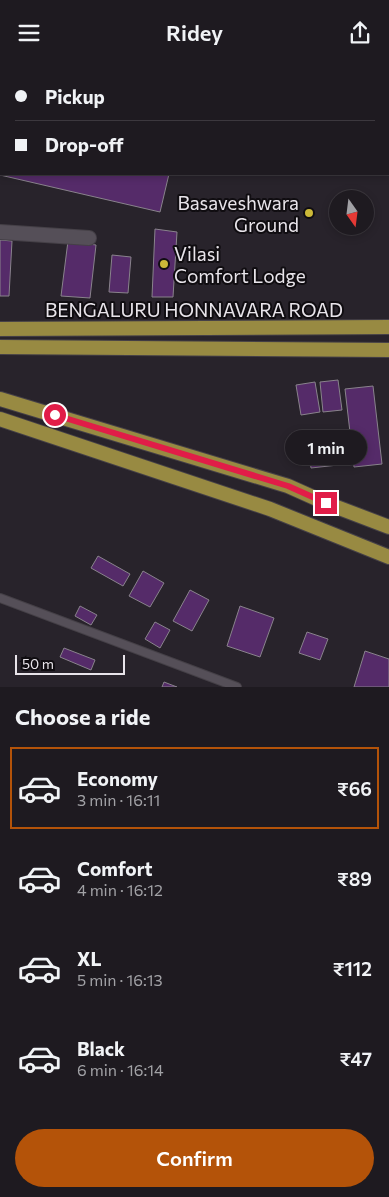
<!DOCTYPE html>
<html lang="en">
<head>
<meta charset="utf-8">
<style>
	body { margin:0; font-family:Commissioner,sans-serif; background:#262329; color:#f1f3f6; height:100vh; display:flex; flex-direction:column; font-size:19px; white-space:nowrap }
	* { box-sizing:border-box; margin:0 }
	p { font-size:16px; color:#a1a1a5 }
	.icon { flex:none; width:28px; height:28px; fill:none; stroke:currentColor; stroke-width:2; stroke-linecap:round; stroke-linejoin:round }
	.map { position:relative; height:622px; overflow:hidden }
	.side { display:flex; flex-direction:column; background:#1e1a20; flex:1 }
	.side>* { flex:none }
	.guide { position:absolute; left:0px; top:0px; width:390px; height:110px; box-shadow:0 2px 8px #0003,0 0 0 1px #3c383e; display:grid; align-content:center; height:110px; padding:0 15px; background:#1e1a20 }
	.needle { width:32px; rotate:166deg }
	.tools { position:absolute; left:329px; top:125px; display:grid; gap:10px }
	.tools a { display:grid; place-items:center; width:45px; height:45px; border-radius:50%; background:#1e1a20; box-shadow:0 2px 8px #0003,0 0 0 1px #3c383e; font-size:25px }
	.scale { position:absolute; left:15px; bottom:12px; width:110px; box-sizing:border-box; padding-left:5px; border:2px solid #e8e4ea; border-top:0; font-size:14px; line-height:18px; white-space:nowrap; color:#e8e4ea; -webkit-text-stroke:4px #100d11; paint-order:stroke }
	.end { position:absolute; width:22px; height:22px; margin:-11px; border:6px solid #e11d48; background:#fff; box-shadow:0 0 0 2px #fff }
	.from { border-radius:50% }
	.bubble { position:absolute; height:35px; border-radius:18px; background:#1e1a20; box-shadow:0 2px 8px #0003,0 0 0 1px #3c383e; font-size:16px; font-weight:600; line-height:35px; text-align:center }
	.guide b { display:flex; align-items:center; gap:18px; height:48px; font-size:19px }
	.guide b+b { border-top:1px solid #3c383e }
	.guide i { width:12px; height:12px; background:#f1f3f6 }
	ul { padding:0; list-style:none }
	li { display:flex; align-items:center; gap:15px; height:82px; margin:0 10px 8px; padding:0 5px; border:2px solid transparent; border-radius:0px }
	li div { flex:1 }
	li b { display:block; font-size:19px }
	li em { font-style:normal; font-weight:600 }
	li.on { border-color:#b45309 }
	li>.icon { width:45px; height:45px; stroke-width:1.5 }
	h2 { padding:0 15px; font-size:22px; line-height:60px }
	.button { display:flex; gap:10px; margin-top:auto; padding:10px 15px }
	.button a { flex:1; height:58px; border-radius:30px; background:#b45309; color:#fff; font-size:20px; font-weight:600; line-height:58px; text-align:center }
	header { display:flex; justify-content:space-between; align-items:center; height:65px; padding:0 15px; background:#1e1a20; font-size:22px; font-weight:600 }
	.map>svg:first-child { display:block }
</style>
</head>
<body>
<header><svg class="icon" aria-label="menu" viewBox="0 0 24 24"><path d="M4 6h16M4 12h16M4 18h16"/></svg>Ridey<svg class="icon" aria-label="share" viewBox="0 0 24 24"><path d="M12 15V3M7 8l5-5 5 5M5 13v7h14v-7"/></svg></header>
<div class="map">
<svg width="389" height="622" viewBox="0 0 389 622">
	<rect width="100%" height="100%" fill="#28232b"/>
	<path fill="#552b69" stroke="#89838c" d="M0 0H24V1H1V109H169L160 147 0 110Z
		M155 164 177 167 173 232H152Z
		M0 175 12 176 9 231H0Z
		M68 176 96 180 90 233 61 231Z
		M112 190 131 192 128 228 109 227Z
		M338 315 342 345 323 347 320 317Z
		M315 317 320 347 301 350 296 320Z
		M373 321 382 399 354 402 345 324Z
		M344 375 347 399 311 403 308 379Z
		M98 491 130 509 123 521 91 503Z
		M143 506 164 518 150 542 129 531Z
		M190 525 209 535 192 566 173 556Z
		M80 541 97 550 91 560 75 551Z
		M240 541 274 553 260 592 227 581Z
		M155 557 170 565 160 583 145 574Z
		M307 567 328 574 320 595 299 588Z
		M64 583 95 595 91 605 60 592Z
		M365 586 389 594V622H354Z
		M164 617 177 622H162Z"/>
	<g fill="none" stroke-linecap="round" stroke-linejoin="round">
		<g stroke="#454047" stroke-width="10">
			<path id="service" d="M0 533 237 622"/>
		</g>
		<g stroke="#454047" stroke-width="16">
			<path id="minor" d="M0 167 89 173"/>
		</g>
		<g stroke="#454047" stroke-width="16">
			<path id="primary" d="M0 264 389 262
				M0 282 389 285
				M0 334 288 421 326 438 389 462
				M0 354 270 444 389 492"/>
		</g>
		<use href="#service" stroke="#554f58" stroke-width="8"/>
		<use href="#minor" stroke="#554f58" stroke-width="14"/>
		<use href="#primary" stroke="#988a42" stroke-width="14"/>
	</g>
	<g fill="none" stroke-linecap="round" stroke-linejoin="round">
		<path stroke="#e11d48" stroke-width="6" d="M55 350 288 421 326 438"/>
	</g>
	<g fill="#ccb938" stroke="#100d11" stroke-width="2">
		<circle cx="309" cy="148" r="5"/>
		<circle cx="164" cy="199" r="5"/>
	</g>
	<g text-anchor="middle" dominant-baseline="central" stroke-width="4" stroke-linejoin="round" paint-order="stroke">
		<g font-size="19" fill="#e8e4ea" stroke="#100d11" text-anchor="end">
			<text x="299" y="137">Basaveshwara<tspan x="299" dy="22">Ground</tspan></text>
			<text x="174" y="188" text-anchor="start">Vilasi<tspan x="174" dy="22">Comfort Lodge</tspan></text>
		</g>
		<g font-size="19" fill="#e8e4ea" stroke="#100d11">
			<text x="194" y="244">BENGALURU HONNAVARA ROAD</text>
		</g>
	</g>
</svg>
<div class="tools">
<a><svg class="needle" viewBox="-14 -14 28 28"><path d="M0-13l5 13h-10z" fill="#e53935"/><path d="M0 13l5-13h-10z" fill="#a1a1a5"/></svg></a>
</div>
<div class="scale">50 m</div>
<i class="end from" style="left:55px;top:350px"></i>
<i class="end" style="left:326px;top:438px"></i>
<div class="bubble" style="left:285px;top:365px;width:82px">1 min</div>
<div class="guide">
<b><i class="from"></i>Pickup</b>
<b><i></i>Drop-off</b>
</div>
</div>
<section class="side">
<h2>Choose a ride</h2>
<ul>
<li class="on"><svg class="icon" aria-label="car" viewBox="0 0 24 24"><path d="M5 17H2v-5l4-1 3-4h7l3 4 3 1v5h-3M9 17h6M6 11h13"/><circle cx="7" cy="17" r="2"/><circle cx="17" cy="17" r="2"/></svg><div><b>Economy</b><p>3 min · 16:11</p></div><em>₹66</em></li>
<li><svg class="icon" aria-label="car" viewBox="0 0 24 24"><path d="M5 17H2v-5l4-1 3-4h7l3 4 3 1v5h-3M9 17h6M6 11h13"/><circle cx="7" cy="17" r="2"/><circle cx="17" cy="17" r="2"/></svg><div><b>Comfort</b><p>4 min · 16:12</p></div><em>₹89</em></li>
<li><svg class="icon" aria-label="car" viewBox="0 0 24 24"><path d="M5 17H2v-5l4-1 3-4h7l3 4 3 1v5h-3M9 17h6M6 11h13"/><circle cx="7" cy="17" r="2"/><circle cx="17" cy="17" r="2"/></svg><div><b>XL</b><p>5 min · 16:13</p></div><em>₹112</em></li>
<li><svg class="icon" aria-label="car" viewBox="0 0 24 24"><path d="M5 17H2v-5l4-1 3-4h7l3 4 3 1v5h-3M9 17h6M6 11h13"/><circle cx="7" cy="17" r="2"/><circle cx="17" cy="17" r="2"/></svg><div><b>Black</b><p>6 min · 16:14</p></div><em>₹47</em></li>
</ul>
<div class="button"><a>Confirm</a></div>
</section>
</body>
</html>
